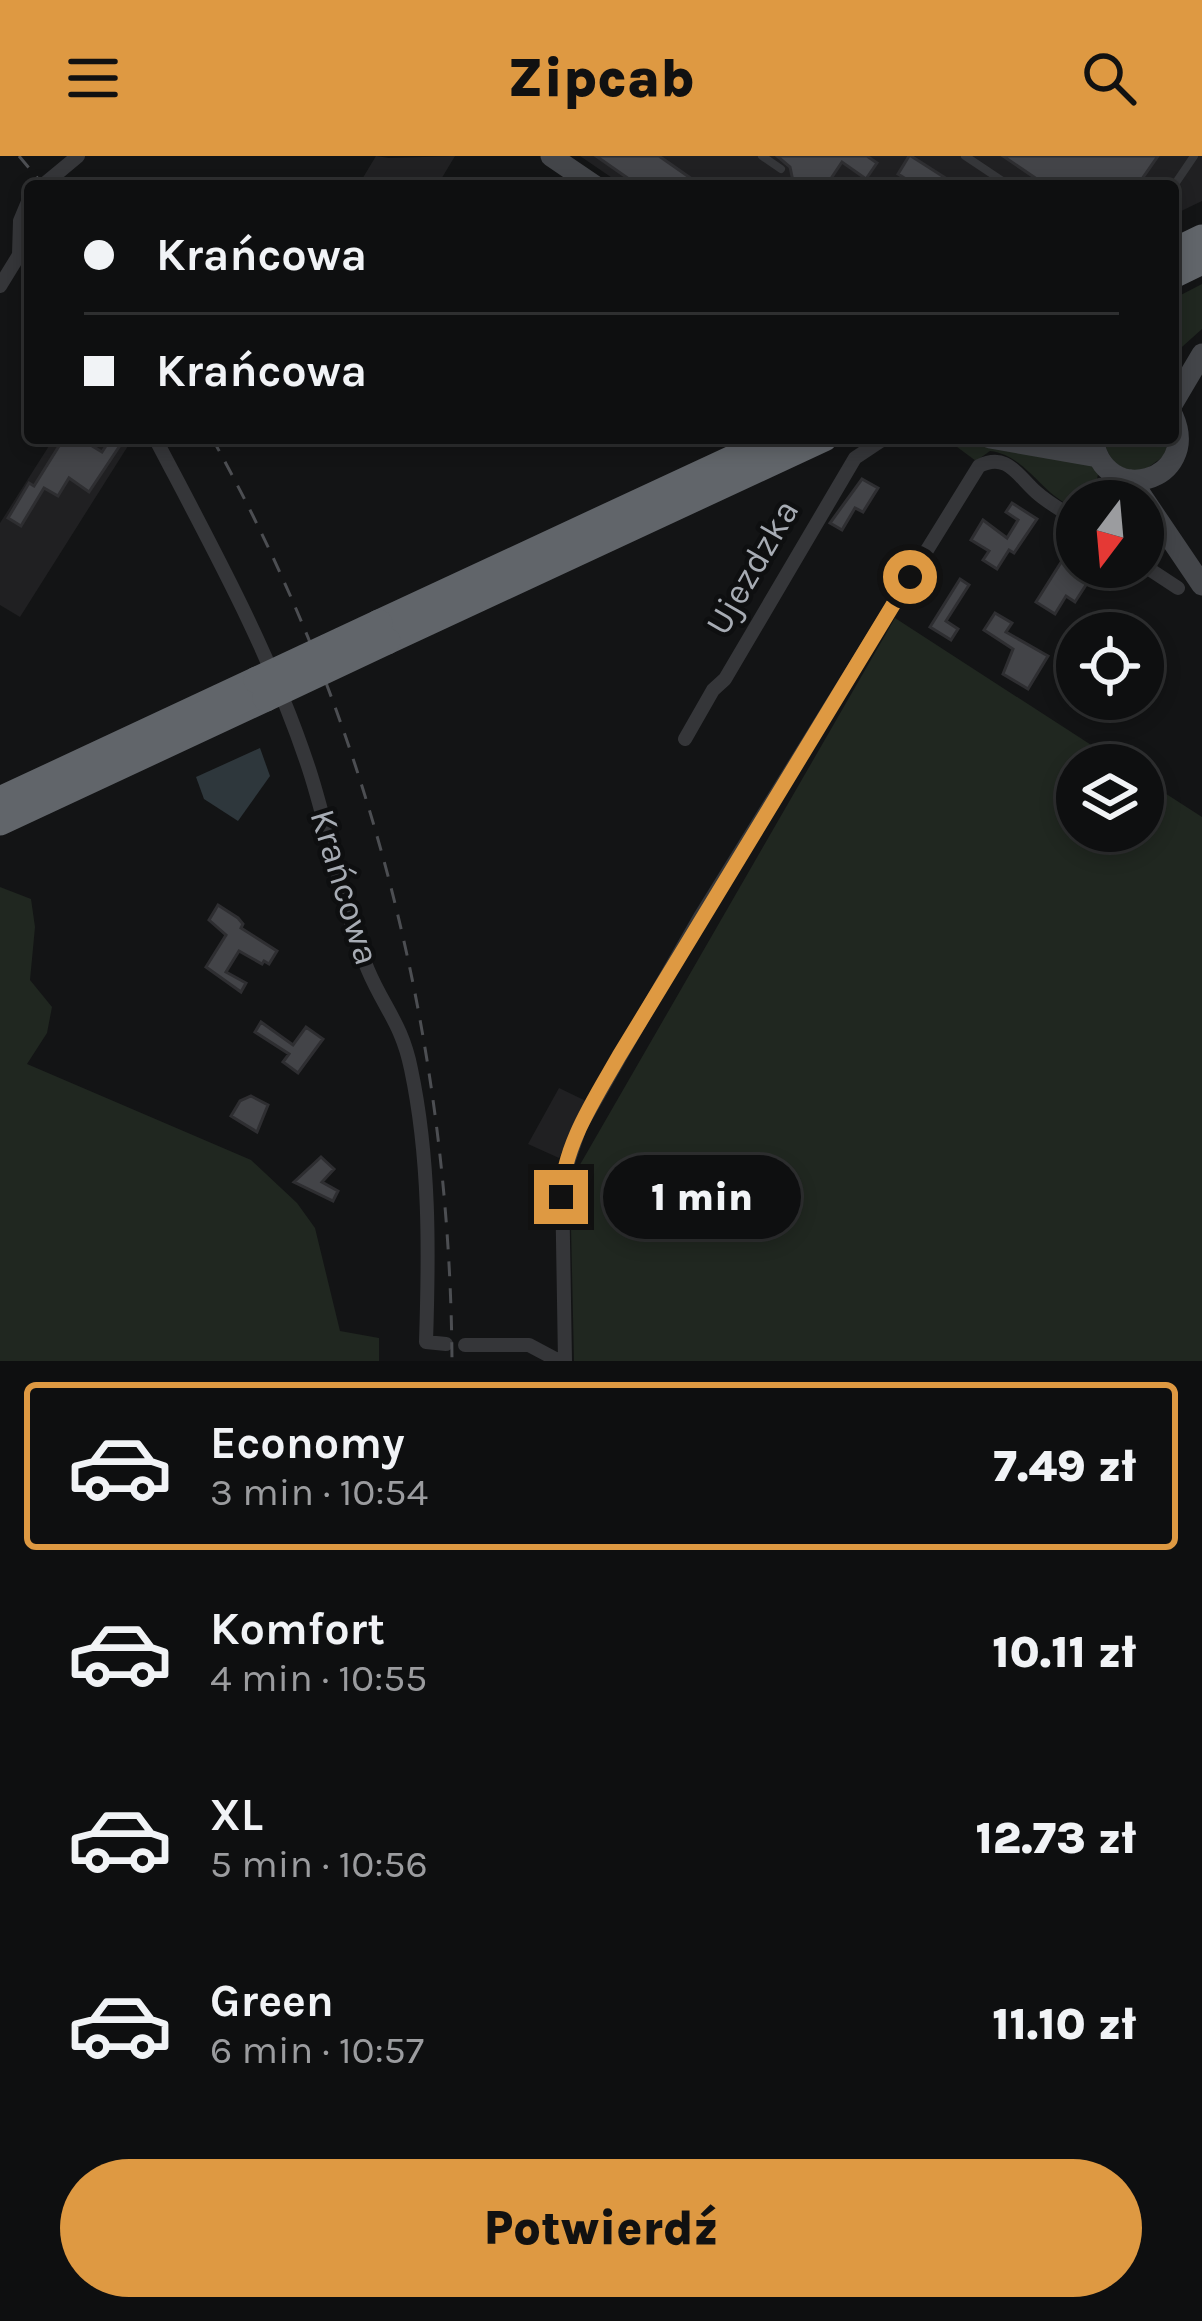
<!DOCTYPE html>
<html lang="pl">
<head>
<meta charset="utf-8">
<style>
	body { margin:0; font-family:Karla,sans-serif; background:#171819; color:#f1f3f6; height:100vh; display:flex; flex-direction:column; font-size:45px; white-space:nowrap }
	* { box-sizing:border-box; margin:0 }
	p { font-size:39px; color:#9b9c9f }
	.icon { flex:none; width:66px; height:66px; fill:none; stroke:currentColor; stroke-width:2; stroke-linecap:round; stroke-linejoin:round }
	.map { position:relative; height:1205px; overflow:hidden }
	.sheet { display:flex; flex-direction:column; background:#0e0f10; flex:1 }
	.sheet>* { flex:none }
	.banner { position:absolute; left:24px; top:24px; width:1155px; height:264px; border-radius:12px; box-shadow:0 6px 18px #0003,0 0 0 3px #2e2f30; display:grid; align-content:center; height:264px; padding:0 60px; background:#0e0f10 }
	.needle { width:78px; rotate:196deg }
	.buttons { position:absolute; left:1056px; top:324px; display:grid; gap:24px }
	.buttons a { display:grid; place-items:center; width:108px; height:108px; border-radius:50%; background:#0e0f10; box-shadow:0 6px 18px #0003,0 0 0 3px #2e2f30; font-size:60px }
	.end { position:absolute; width:54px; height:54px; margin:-27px; border:15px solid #de9942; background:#111; box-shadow:0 0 0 6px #111 }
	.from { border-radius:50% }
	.bubble { position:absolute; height:84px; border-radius:42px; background:#0e0f10; box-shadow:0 6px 18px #0003,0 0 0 3px #2e2f30; font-size:39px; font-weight:800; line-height:84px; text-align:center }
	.banner b { display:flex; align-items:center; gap:42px; height:114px; font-size:45px }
	.banner b+b { border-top:3px solid #2e2f30 }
	.banner i { width:30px; height:30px; background:#f1f3f6 }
	ul { padding:21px 0 0; list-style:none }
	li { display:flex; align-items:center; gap:36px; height:168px; margin:0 24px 18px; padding:0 36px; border:6px solid transparent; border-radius:12px }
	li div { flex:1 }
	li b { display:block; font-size:45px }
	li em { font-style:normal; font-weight:800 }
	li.active { border-color:#de9942 }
	li>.icon { width:108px; height:108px; stroke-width:1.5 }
	.action { display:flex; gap:24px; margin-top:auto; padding:24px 60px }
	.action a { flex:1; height:138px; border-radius:72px; background:#de9942; color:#111; font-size:48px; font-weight:800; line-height:138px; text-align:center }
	header { display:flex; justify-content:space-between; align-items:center; height:156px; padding:0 60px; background:#de9942; color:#111; font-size:54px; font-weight:800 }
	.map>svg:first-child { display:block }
</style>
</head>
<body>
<header><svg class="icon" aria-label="menu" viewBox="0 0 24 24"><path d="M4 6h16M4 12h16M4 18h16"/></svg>Zipcab<svg class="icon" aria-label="search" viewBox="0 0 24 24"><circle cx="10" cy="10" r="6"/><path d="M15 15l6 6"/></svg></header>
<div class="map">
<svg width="1202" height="1205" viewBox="0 0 1202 1205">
	<rect width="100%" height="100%" fill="#131415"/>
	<path fill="#202022" d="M376 0 389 2 455 0 437 30H358Z
		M580 0H1202V45L1173 59V30H624Z
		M54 282H133L20 461 0 449V367Z
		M559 932 586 945 559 1002 528 988Z"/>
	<path fill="#202720" d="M1202 128V173L1173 199V143Z
		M945 282 1093 308 1098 318 1096 329 1075 352C1041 339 1026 299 990 295L976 305Z
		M1103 282H1169L1164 300 1143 315C1118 315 1109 305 1103 282Z
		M895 462 1122 609H1077V675H1143V623L1202 661V1205H574L570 1026Z
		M0 731 31 743 35 771 30 824 52 851 47 877 27 908 251 1004 297 1047 315 1072 340 1175 379 1182V1205H0Z"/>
	<path fill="#2e373c" d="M260 592 270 620 238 665 204 643 196 621Z"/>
	<path fill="#434448" stroke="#2e2e31" stroke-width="3" d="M596 0H659L702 30H639Z
		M777 0H867L877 7 866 23 842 6 826 30H794L790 11Z
		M909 0H911L958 30H917L898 18Z
		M1003 0H1158L1137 30H1047Z
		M64 282H79L102 296 111 282H125L89 336 69 322 58 340 44 332 21 370 8 362 29 327 34 330Z
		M862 323 878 332 863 356 855 352 842 374 830 367Z
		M1012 347 1037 363 1014 397 1009 394 997 413 983 404 989 395 971 384 983 364 1007 382 1018 364 1006 356Z
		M1065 400 1093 418 1075 446 1066 440 1055 458 1036 446Z
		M960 423 969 429 946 465 958 473 951 484 930 471Z
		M995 457 1012 467 1006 476 1048 500 1028 533 1003 518 1013 493 984 474Z
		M218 749 238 762 243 768 241 772 277 795 269 808 264 805 262 808 239 795 226 816 246 827 241 836 206 811 226 779 209 764Z
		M261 866 293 889 306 871 323 883 298 917 283 906 289 898 255 876Z
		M251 940 268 949 257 976 231 960 240 945Z
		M321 1001 334 1013 322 1026 338 1035 333 1045 294 1026Z"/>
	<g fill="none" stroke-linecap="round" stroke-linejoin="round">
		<path stroke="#353639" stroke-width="8" d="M762 0 781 13
			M965 0 1010 30
			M1173 31 1194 0"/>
		<path stroke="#353639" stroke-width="14" d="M42 30 78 0
			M0 130 19 99 20 65 30 41
			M155 282C211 389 271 497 309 613 330 677 342 753 368 814 384 852 402 868 411 913 430 1003 429 1095 426 1186L446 1188
			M1094 345 1112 318
			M1143 409 1178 432
			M685 583 713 534 725 523 855 302 885 282
			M465 1189H529L559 1205
			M565 1205 562 1024 580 971 700 761 979 310C1007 296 1017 319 1036 336 1048 347 1063 355 1077 364"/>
		<path stroke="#434549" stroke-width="21" d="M551 0 595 30
			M1173 247 1202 198
			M990 282 1098 301
			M1093 282C1103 354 1202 325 1173 260
			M1131 324 1202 429"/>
		<path stroke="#61656a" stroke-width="27" d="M1173 96 1202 82
			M1173 119 1202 105
			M379 467 777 282
			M387 485 824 282
			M0 644 257 524
			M0 666 266 542"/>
		<path stroke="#4c4e52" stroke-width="3" stroke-dasharray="15 12" stroke-linecap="butt" d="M19 0 44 30
			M212 282C369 564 450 882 452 1205"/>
		<path stroke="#61656a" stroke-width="27" d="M257 524 379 467
			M266 542 387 485"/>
	</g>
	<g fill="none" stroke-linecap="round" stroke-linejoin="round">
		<path stroke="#de9942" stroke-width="15" d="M561 1041C563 990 594 944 619 900L910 421"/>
	</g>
	<g text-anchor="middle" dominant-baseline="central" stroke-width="9" stroke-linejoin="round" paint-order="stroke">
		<g font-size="36" fill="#a7acb4" stroke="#0e0f10">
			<text transform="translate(752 411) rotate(-60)">Ujezdzka</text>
			<text transform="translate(345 731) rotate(73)">Krańcowa</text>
		</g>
	</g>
</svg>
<div class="buttons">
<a><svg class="needle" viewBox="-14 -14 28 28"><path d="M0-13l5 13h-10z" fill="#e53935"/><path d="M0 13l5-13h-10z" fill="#9b9c9f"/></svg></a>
<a><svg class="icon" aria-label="locate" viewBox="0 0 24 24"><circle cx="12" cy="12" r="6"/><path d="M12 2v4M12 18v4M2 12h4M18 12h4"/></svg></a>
<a><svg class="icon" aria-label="layers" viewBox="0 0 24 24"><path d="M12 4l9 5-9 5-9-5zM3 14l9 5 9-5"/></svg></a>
</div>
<i class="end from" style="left:910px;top:421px"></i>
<i class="end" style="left:561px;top:1041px"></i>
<div class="bubble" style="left:603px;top:999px;width:198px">1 min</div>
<div class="banner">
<b><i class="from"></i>Krańcowa</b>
<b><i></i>Krańcowa</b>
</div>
</div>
<section class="sheet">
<ul>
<li class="active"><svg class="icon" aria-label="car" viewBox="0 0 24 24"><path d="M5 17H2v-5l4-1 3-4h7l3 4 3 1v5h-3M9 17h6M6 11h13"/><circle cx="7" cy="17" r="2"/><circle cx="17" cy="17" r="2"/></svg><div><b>Economy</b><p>3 min · 10:54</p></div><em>7.49 zł</em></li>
<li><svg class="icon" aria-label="car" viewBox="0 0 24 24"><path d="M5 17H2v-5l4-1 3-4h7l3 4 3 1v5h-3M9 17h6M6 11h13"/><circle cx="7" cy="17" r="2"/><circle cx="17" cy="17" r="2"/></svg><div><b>Komfort</b><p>4 min · 10:55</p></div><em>10.11 zł</em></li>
<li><svg class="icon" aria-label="car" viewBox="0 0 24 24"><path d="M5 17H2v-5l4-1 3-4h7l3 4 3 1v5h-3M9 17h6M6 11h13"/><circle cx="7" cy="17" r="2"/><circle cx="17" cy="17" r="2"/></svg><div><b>XL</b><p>5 min · 10:56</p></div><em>12.73 zł</em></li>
<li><svg class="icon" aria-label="car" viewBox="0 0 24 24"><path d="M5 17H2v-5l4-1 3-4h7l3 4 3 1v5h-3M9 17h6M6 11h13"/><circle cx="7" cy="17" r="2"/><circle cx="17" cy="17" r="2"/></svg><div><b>Green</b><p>6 min · 10:57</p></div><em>11.10 zł</em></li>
</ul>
<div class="action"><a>Potwierdź</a></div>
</section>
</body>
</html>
